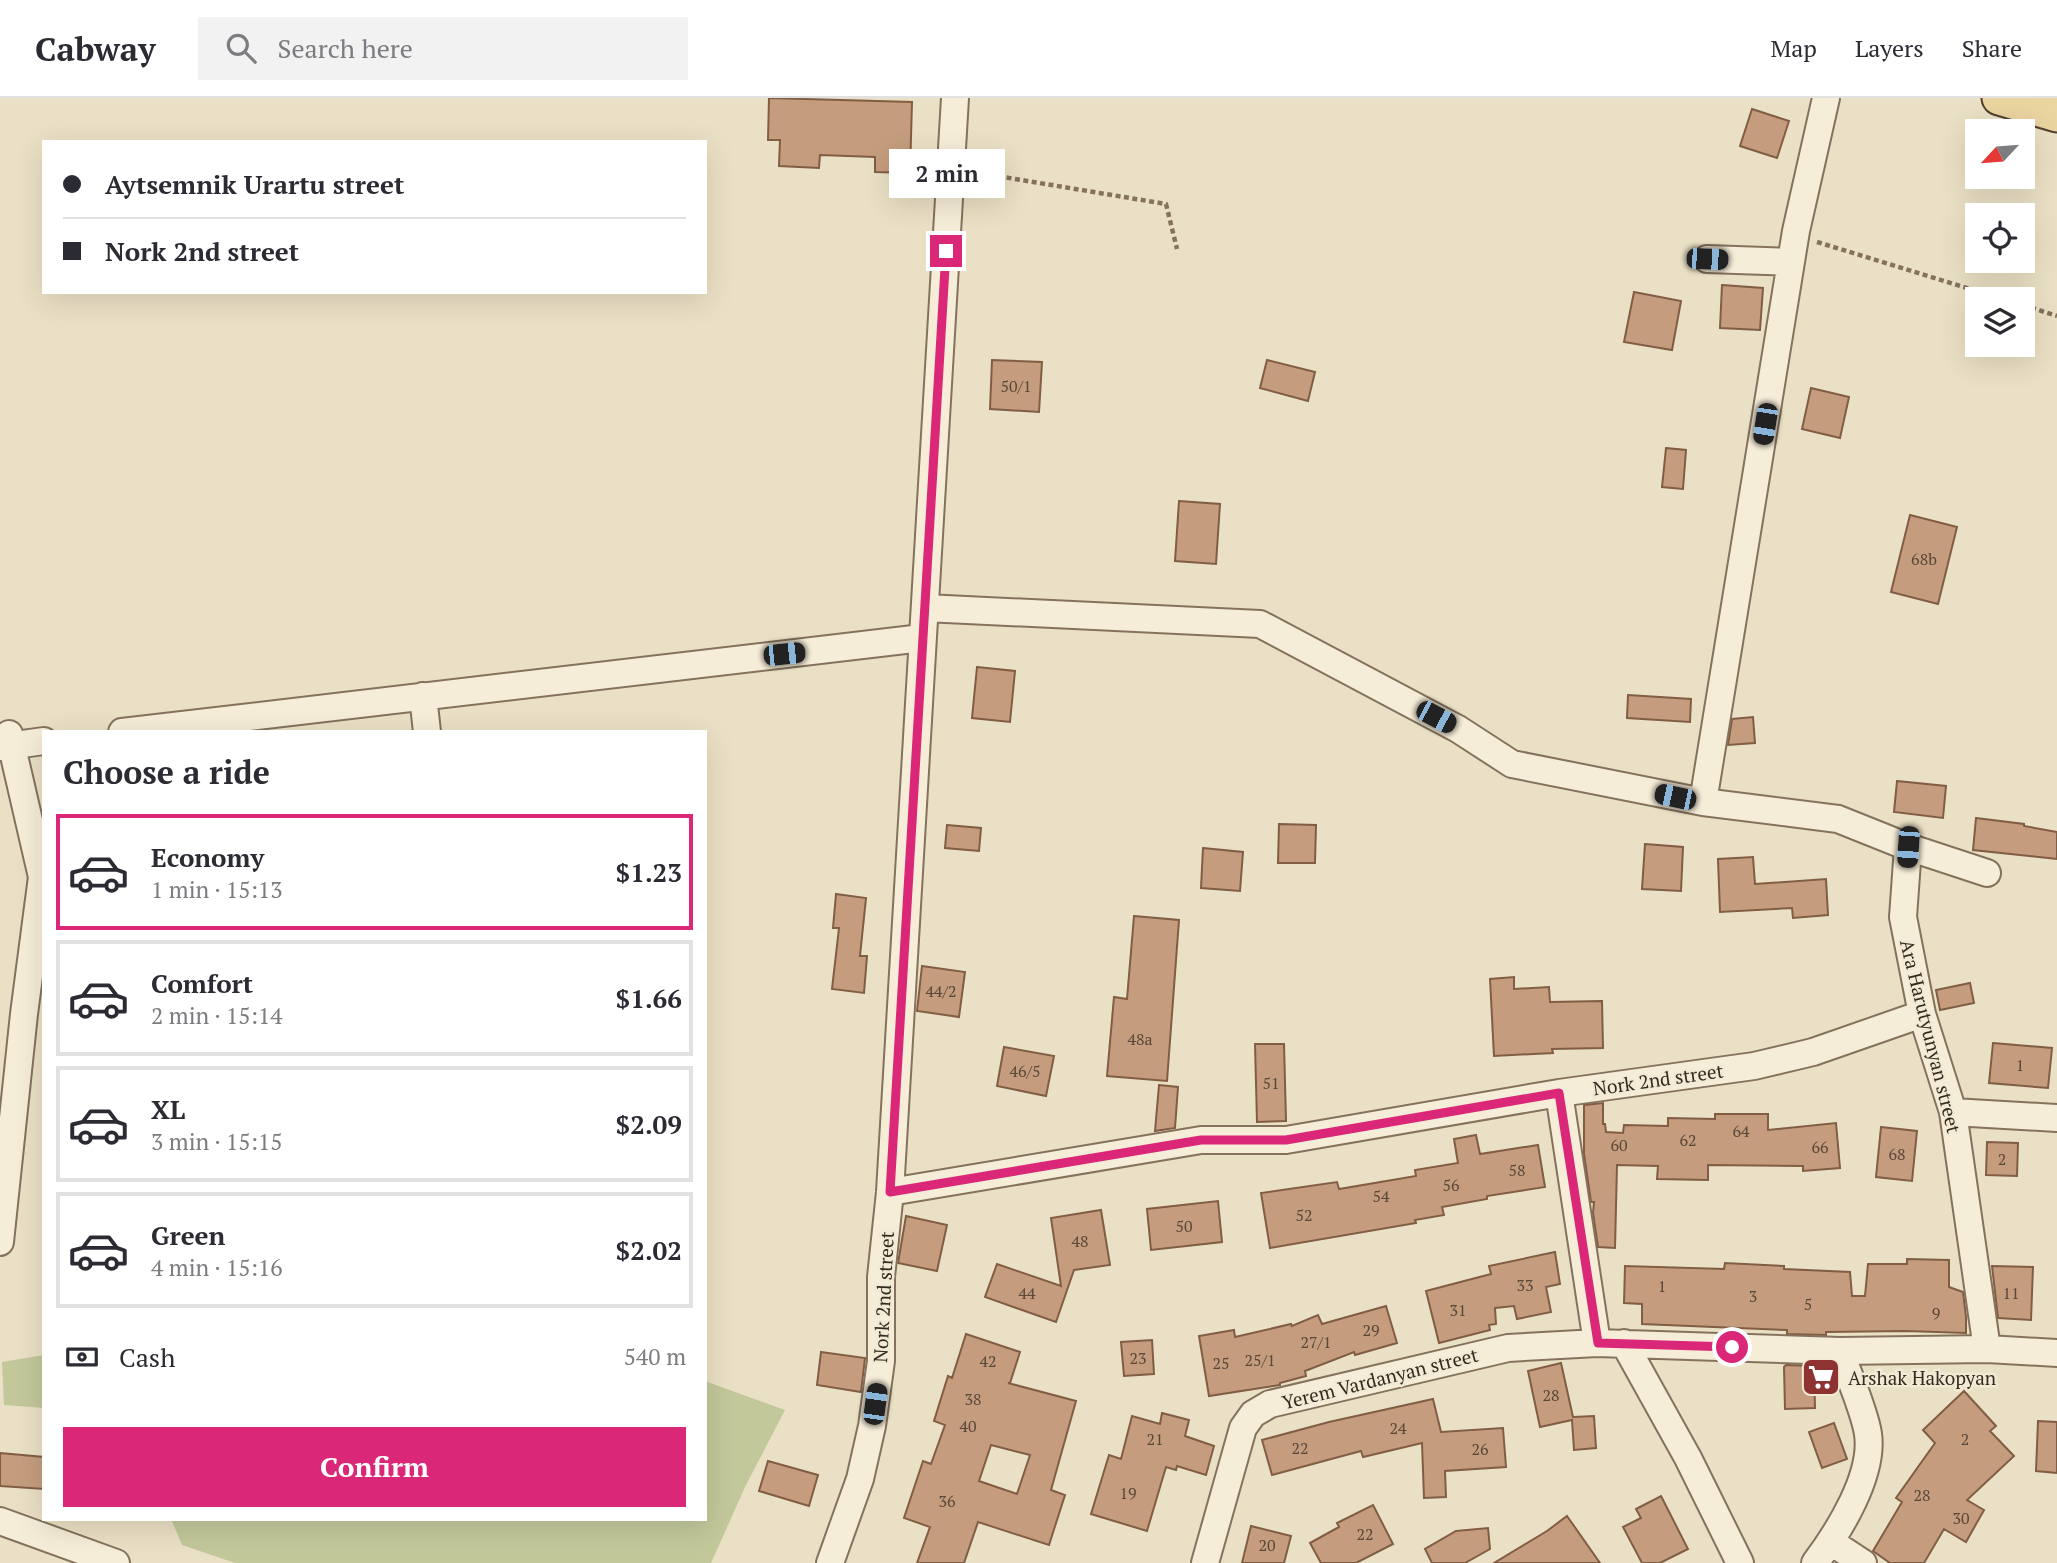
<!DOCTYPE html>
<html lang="en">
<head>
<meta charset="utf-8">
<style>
	body { margin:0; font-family:"PT Serif",serif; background:#f2f2f3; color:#2b2b33; height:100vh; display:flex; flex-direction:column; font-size:26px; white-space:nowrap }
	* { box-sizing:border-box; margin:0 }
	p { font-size:23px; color:#7c7c81 }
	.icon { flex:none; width:38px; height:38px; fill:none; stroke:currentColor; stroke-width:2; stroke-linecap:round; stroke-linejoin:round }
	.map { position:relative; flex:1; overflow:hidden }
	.sheet { position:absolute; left:42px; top:632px; width:665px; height:791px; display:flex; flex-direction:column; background:#fff; border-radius:0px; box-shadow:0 7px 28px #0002 }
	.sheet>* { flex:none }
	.hud { position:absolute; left:42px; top:42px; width:665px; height:154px; border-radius:0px; box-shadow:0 7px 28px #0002; display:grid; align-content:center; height:154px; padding:0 21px; background:#fff }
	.needle { width:46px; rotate:244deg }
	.buttons { position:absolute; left:1965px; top:21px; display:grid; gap:14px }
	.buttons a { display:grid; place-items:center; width:70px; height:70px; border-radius:0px; background:#fff; box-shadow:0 7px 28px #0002; font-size:35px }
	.end { position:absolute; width:32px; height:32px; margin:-16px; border:9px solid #db2777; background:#fff; box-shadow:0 0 0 4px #fff }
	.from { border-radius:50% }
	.bubble { position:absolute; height:49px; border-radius:0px; background:#fff; box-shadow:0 7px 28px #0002; font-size:23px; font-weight:800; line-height:49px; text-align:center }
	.car { position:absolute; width:21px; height:42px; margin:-21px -10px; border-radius:9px; box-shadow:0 0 5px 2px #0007; background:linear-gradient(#222 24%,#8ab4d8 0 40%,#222 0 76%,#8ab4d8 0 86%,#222 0) }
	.hud b { display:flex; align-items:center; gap:24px; height:66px; font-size:26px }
	.hud b+b { border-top:2px solid #e1e1e2 }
	.hud i { width:18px; height:18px; background:#2b2b33 }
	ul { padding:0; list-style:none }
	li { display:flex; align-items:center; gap:21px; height:116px; margin:0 14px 10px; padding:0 7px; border:4px solid #e1e1e2; border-radius:0px }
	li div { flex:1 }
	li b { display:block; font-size:26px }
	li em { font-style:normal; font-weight:800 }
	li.current { border-color:#db2777 }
	li>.icon { width:63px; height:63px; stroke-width:1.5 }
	h2 { padding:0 21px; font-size:32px; line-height:84px }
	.pay { display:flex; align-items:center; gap:18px; height:77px; padding:0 21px; font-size:26px }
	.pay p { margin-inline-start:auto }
	.primary-button { display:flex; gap:14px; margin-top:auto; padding:14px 21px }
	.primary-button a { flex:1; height:80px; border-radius:0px; background:#db2777; color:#fff; font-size:28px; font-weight:800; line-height:80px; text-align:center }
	header { display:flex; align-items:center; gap:42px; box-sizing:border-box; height:98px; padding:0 35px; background:#fff; border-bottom:2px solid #e1e1e2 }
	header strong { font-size:33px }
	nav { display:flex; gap:38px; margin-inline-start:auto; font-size:24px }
	.search { width:490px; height:63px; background:#f2f2f3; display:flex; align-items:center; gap:18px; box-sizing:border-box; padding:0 24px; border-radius:0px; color:#7c7c81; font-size:26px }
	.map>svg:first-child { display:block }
</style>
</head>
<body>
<header>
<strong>Cabway</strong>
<div class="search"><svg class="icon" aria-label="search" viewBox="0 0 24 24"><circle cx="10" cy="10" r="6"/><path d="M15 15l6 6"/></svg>Search here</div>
<nav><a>Map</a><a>Layers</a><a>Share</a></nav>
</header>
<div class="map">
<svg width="2057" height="1465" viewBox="0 0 2057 1465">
	<rect width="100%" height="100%" fill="#eae0c5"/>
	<path fill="#c2c89a" d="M44 1257V1310L4 1307 2 1264Z
		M705 1283 785 1312 746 1387 711 1465H235L182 1447 171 1421H705Z"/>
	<path fill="#c59d7e" stroke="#815d44" stroke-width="2" fill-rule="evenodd" d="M769 0 912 4 910 75 875 74V59L820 57 819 70 779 68 780 42H768Z
		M1752 11 1789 23 1777 60 1740 48Z
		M1722 187 1763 190 1760 232 1720 230Z
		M1634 194 1681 203 1672 252 1624 244Z
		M992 262 1042 264 1039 314 990 311Z
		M1267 262 1315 274 1308 303 1260 290Z
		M1811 290 1849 299 1840 340 1802 331Z
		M1666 350 1686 352 1683 391 1662 389Z
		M1179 403 1220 406 1216 466 1175 463Z
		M1910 417 1957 429 1938 506 1891 494Z
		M977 569 1015 573 1010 624 972 620Z
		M1628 597 1691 601 1690 624 1627 620Z
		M1753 619 1755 645 1728 647 1732 621Z
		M1897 683 1946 688 1943 720 1894 714Z
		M1976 720 2024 726V728L2057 734V761L1973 752Z
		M1279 726 1316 727 1315 765H1278Z
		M947 727 981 730 979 753 945 750Z
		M1645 746 1683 749 1681 793 1642 791Z
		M1203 750 1243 754 1240 793 1201 790Z
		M1753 759 1755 786 1826 781 1828 817 1793 820 1792 810 1720 814 1718 761Z
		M836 796 866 800 860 858H867L864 895 832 891 839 830H833Z
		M1134 818 1179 822 1167 983 1107 978 1114 899 1127 901Z
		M922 868 965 874 959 919 917 913Z
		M1514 879V891L1549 889 1550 904 1602 903 1603 950 1552 951 1553 955 1494 958 1490 881Z
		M1970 885 1974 905 1940 912 1936 892Z
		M1993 945 2052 950 2048 990 1989 985Z
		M1255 946H1284L1286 1023 1257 1024Z
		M1004 949 1054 958 1046 998 997 988Z
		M1159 987 1178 989 1175 1030 1155 1033Z
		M1603 1005V1026H1605L1606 1034 1623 1035 1624 1027 1668 1028V1020L1715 1021V1016H1768V1032L1836 1025 1840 1070 1803 1073V1068L1708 1067V1082L1657 1081 1658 1068 1617 1067 1615 1150 1598 1149 1593 1115 1594 1104H1591L1584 1056V1007Z
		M1881 1029 1917 1033 1912 1083 1876 1079Z
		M1476 1037 1480 1056 1538 1047 1545 1089 1487 1098V1101L1442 1109 1444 1117 1415 1122 1416 1125 1270 1150 1261 1095 1337 1084 1339 1091 1416 1078 1415 1072 1458 1065 1454 1041Z
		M1987 1044 2018 1045 2017 1078 1986 1077Z
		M1218 1103 1222 1144 1151 1152 1147 1111Z
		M1101 1112 1110 1167 1074 1172 1056 1224 985 1199 997 1166 1061 1188 1051 1120Z
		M906 1118 947 1127 937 1173 898 1165Z
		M1555 1154 1560 1186 1546 1189 1551 1214 1517 1221 1514 1208 1495 1210 1496 1226 1489 1227 1490 1232 1439 1245 1426 1193 1491 1176 1489 1168Z
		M1907 1161 1949 1162V1189L1963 1194 1966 1219V1235L1906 1233 1826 1234V1237L1787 1236V1232L1642 1226V1206L1624 1205 1625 1168 1724 1171 1725 1165 1784 1168V1171L1850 1174 1852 1198H1865L1868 1166H1907Z
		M1992 1168 2033 1169 2031 1222 1998 1220Z
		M1386 1208 1397 1245 1355 1257 1354 1254 1305 1273 1306 1278 1280 1285V1287L1209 1298 1199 1238 1234 1232 1235 1239 1291 1226 1292 1228 1318 1217 1322 1226Z
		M966 1236 1020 1254 1010 1285H1008L1076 1303 1051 1392 1065 1397 1049 1447 978 1424 964 1465H917L930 1429 904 1420 923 1363 931 1366 945 1327 934 1323 948 1278 952 1280ZM991 1347 1030 1357 1017 1396 979 1383Z
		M1152 1242 1154 1276 1124 1278 1121 1244Z
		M821 1254 865 1260 861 1294 817 1287Z
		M1561 1265 1573 1319 1594 1318 1596 1350 1574 1352 1572 1322 1540 1329 1528 1273Z
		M1786 1267 1814 1268 1815 1310 1785 1311 1784 1269Z
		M1964 1293 1996 1328 1990 1333 2014 1358 1967 1402 1984 1412 1966 1444 1944 1431 1924 1465H1890L1873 1453 1902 1404 1896 1400 1935 1345 1923 1332Z
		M1433 1301 1441 1334 1503 1330 1506 1369 1445 1373 1446 1399 1424 1400 1422 1345 1363 1359 1361 1353 1272 1377 1262 1342 1329 1324Z
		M1162 1315 1189 1322 1185 1338 1214 1348 1206 1377 1177 1368 1176 1372 1166 1369 1147 1433 1091 1416 1109 1357 1121 1361 1132 1318 1160 1326Z
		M2038 1323 2057 1324V1375L2036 1373Z
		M1834 1325 1847 1361 1822 1370 1809 1334Z
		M0 1355 44 1359V1391L0 1388Z
		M768 1363 818 1377 809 1408 759 1393Z
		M1661 1398 1688 1451 1660 1465H1642L1623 1429 1641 1420 1636 1411Z
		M1373 1407 1393 1446 1356 1465H1321L1310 1445 1339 1429 1337 1425Z
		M1567 1418 1600 1465H1494L1547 1433Z
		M1251 1428 1291 1438 1284 1465H1242Z
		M1488 1430 1490 1451 1465 1465H1432L1425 1451 1456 1433Z"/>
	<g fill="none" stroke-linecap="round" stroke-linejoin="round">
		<g stroke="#84725d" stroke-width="30">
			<path id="minor" d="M1826 0 1796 133 1703 704 1838 721 1908 749 1987 775
				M1707 161 1791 164
				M925 510 1260 526 1458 631 1512 666 1703 704
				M423 598 427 634
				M122 634 922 540
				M0 649 44 643
				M1908 749 1903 819 1922 916 1953 1014 1987 1251
				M1559 995 1597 1245
				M1953 1014 2057 1020
				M890 1094 1201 1042H1286L1559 995 1754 968 1813 954 1922 916
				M0 1144 24 916 42 779 9 636
				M1624 1245 1688 1360 1740 1465
				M0 1423 116 1465
				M1831 1444 1863 1465
				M830 1465 860 1381 872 1328 881 1263V1179L890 1094 955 0
				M1205 1465 1243 1330 1253 1316 1270 1306 1508 1250 1597 1245 1840 1253 1987 1251 2057 1255
				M1815 1465C1839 1433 1874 1377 1868 1336 1865 1314 1848 1276 1840 1253"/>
		</g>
		<g stroke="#524130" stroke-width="37">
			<path id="major" d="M1999 0 2057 17"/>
		</g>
		<path stroke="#84725d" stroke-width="4.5" stroke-dasharray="5 3.5" stroke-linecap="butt" d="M973 74 1166 106 1177 151
			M1817 144 2003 201
			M2023 207 2057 218"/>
		<use href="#minor" stroke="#f6edd8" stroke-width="26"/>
		<use href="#major" stroke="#ead4a0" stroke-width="33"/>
	</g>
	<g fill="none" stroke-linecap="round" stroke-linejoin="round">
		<path stroke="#db2777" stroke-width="9" d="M946 153 890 1094 1201 1042H1286L1559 995 1598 1245 1732 1249"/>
	</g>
	<defs>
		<g id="supermarket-square" transform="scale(2.0125)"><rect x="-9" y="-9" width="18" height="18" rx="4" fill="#8e3232" stroke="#f2ead4"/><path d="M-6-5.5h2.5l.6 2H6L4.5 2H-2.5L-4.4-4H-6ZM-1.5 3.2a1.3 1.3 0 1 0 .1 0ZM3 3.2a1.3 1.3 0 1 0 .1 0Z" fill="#fff"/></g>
	</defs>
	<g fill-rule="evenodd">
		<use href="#supermarket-square" x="1821" y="1279"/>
	</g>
	<g text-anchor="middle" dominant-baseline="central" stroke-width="5" stroke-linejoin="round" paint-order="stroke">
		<g font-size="16" fill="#594737">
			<text x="1016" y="288">50/1</text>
			<text x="1924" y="461">68b</text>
			<text x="941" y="893">44/2</text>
			<text x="1140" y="941">48a</text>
			<text x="2020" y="967">1</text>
			<text x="1025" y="973">46/5</text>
			<text x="1271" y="985">51</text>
			<text x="1741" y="1033">64</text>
			<text x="1688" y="1042">62</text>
			<text x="1619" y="1047">60</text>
			<text x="1820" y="1049">66</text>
			<text x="1897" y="1056">68</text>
			<text x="2002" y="1061">2</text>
			<text x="1517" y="1072">58</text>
			<text x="1451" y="1087">56</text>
			<text x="1381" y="1098">54</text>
			<text x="1304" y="1117">52</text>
			<text x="1184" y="1128">50</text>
			<text x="1080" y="1143">48</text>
			<text x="1525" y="1187">33</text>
			<text x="1662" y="1188">1</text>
			<text x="1027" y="1195">44</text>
			<text x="2011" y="1195">11</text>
			<text x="1753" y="1198">3</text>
			<text x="1808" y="1206">5</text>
			<text x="1458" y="1212">31</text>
			<text x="1936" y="1215">9</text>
			<text x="1371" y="1232">29</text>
			<text x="1316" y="1244">27/1</text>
			<text x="1138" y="1260">23</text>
			<text x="1260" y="1262">25/1</text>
			<text x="988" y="1263">42</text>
			<text x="1221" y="1265">25</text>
			<text x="1551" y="1297">28</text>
			<text x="973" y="1301">38</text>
			<text x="968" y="1328">40</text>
			<text x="1398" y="1330">24</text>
			<text x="1155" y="1341">21</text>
			<text x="1965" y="1341">2</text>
			<text x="1300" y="1350">22</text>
			<text x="1480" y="1351">26</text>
			<text x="1128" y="1395">19</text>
			<text x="1922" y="1397">28</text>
			<text x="947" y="1403">36</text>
			<text x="1961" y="1420">30</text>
			<text x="1365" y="1436">22</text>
			<text x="1267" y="1447">20</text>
		</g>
		<g font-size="19" fill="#352a1f" stroke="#f2ead4">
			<text transform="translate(1931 938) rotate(76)">Ara Harutyunyan street</text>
			<text transform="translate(1658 981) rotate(-8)">Nork 2nd street</text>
			<text transform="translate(883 1199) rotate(-87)">Nork 2nd street</text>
			<text transform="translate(1380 1280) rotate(-14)">Yerem Vardanyan street</text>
		</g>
		<g font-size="19" fill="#352a1f" stroke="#f2ead4" text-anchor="start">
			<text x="1848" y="1279">Arshak Hakopyan</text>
		</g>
	</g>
</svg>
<div class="buttons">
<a><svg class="needle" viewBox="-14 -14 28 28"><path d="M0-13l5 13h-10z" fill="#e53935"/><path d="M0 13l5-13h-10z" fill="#7c7c81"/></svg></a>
<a><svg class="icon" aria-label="locate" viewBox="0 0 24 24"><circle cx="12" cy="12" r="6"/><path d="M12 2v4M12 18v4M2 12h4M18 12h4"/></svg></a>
<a><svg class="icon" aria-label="layers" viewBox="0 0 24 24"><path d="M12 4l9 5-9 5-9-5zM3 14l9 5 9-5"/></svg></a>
</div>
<i class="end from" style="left:1732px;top:1249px"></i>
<i class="end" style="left:946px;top:153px"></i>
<div class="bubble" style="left:889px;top:51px;width:116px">2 min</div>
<i class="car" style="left:1707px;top:161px;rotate:92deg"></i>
<i class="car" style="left:1765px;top:326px;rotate:189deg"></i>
<i class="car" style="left:784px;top:556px;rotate:84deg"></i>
<i class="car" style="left:1436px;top:619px;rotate:118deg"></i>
<i class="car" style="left:1675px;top:699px;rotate:282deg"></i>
<i class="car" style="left:1908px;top:749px;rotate:184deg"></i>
<i class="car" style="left:875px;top:1306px;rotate:8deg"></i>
<div class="hud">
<b><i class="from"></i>Aytsemnik Urartu street</b>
<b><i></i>Nork 2nd street</b>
</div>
<section class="sheet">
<h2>Choose a ride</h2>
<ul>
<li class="current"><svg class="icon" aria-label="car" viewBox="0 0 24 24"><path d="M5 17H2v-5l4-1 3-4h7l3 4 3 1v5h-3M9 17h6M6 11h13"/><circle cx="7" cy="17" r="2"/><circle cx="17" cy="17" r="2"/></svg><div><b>Economy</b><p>1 min · 15:13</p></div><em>$1.23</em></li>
<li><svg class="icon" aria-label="car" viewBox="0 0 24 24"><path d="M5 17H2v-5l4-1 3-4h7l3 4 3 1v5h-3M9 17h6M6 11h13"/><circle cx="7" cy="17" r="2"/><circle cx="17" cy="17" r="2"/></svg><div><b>Comfort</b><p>2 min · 15:14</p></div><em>$1.66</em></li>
<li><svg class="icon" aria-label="car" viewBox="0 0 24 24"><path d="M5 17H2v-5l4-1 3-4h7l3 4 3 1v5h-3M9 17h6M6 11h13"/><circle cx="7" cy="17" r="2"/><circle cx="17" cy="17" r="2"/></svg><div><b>XL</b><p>3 min · 15:15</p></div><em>$2.09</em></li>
<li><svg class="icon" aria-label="car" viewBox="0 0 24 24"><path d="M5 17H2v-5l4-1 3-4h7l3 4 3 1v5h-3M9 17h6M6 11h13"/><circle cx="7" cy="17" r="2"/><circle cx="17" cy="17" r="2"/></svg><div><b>Green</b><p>4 min · 15:16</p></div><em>$2.02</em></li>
</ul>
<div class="pay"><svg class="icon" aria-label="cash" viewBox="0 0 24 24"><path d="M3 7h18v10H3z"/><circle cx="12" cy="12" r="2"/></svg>Cash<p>540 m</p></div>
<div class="primary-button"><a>Confirm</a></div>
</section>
</div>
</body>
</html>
